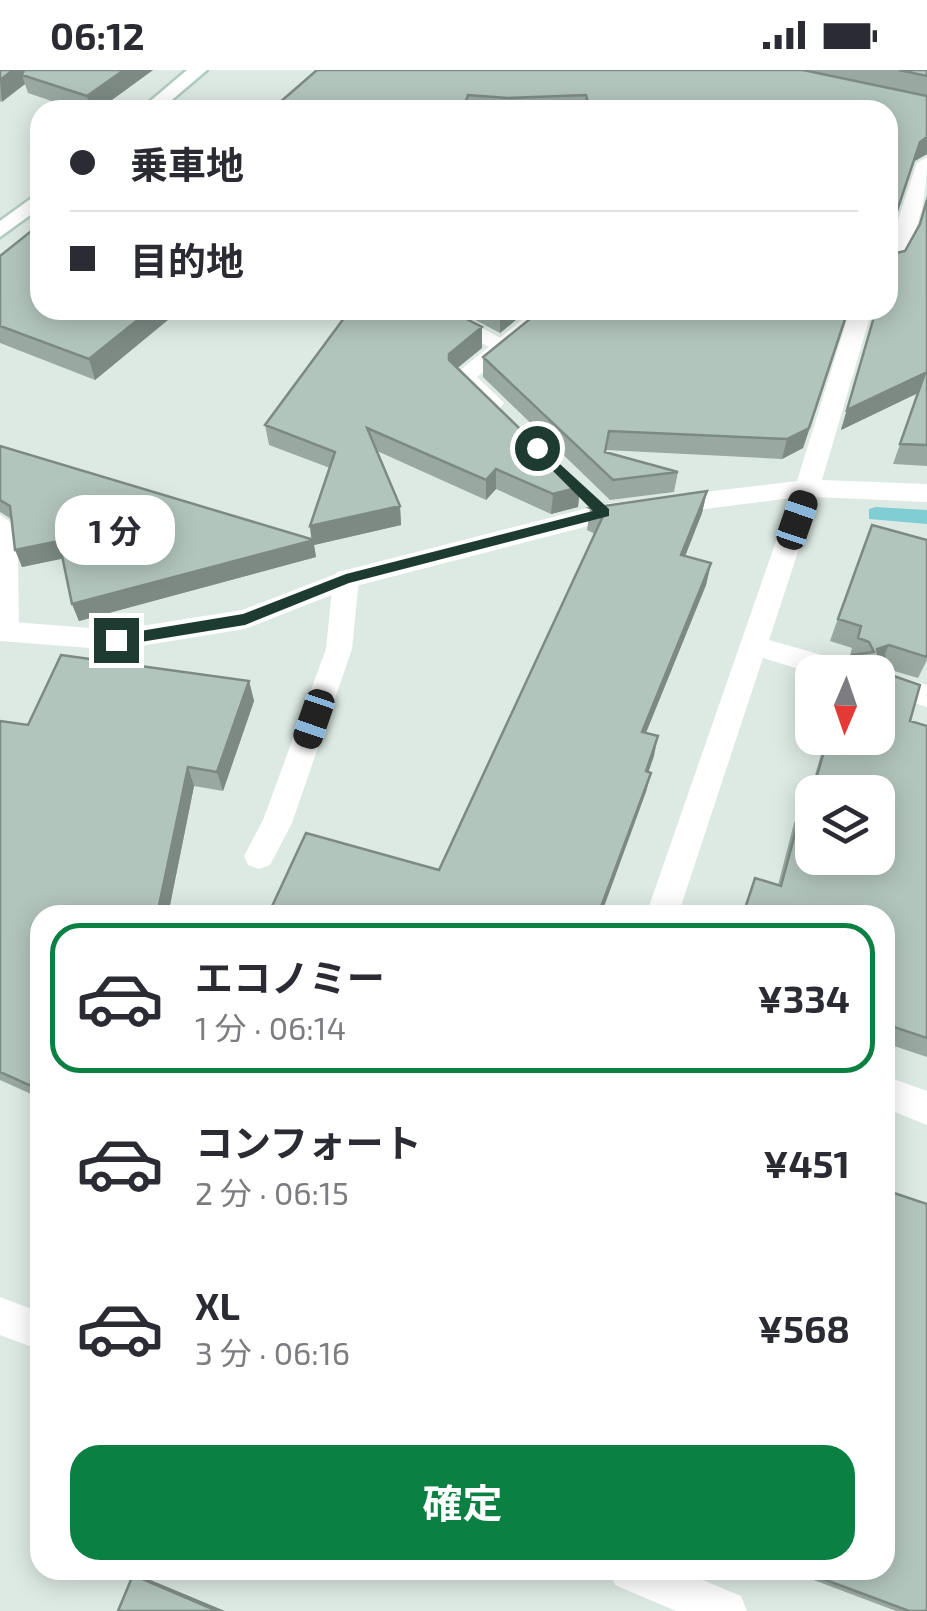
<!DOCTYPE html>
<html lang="ja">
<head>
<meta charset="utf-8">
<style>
	body { margin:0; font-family:"Exo 2","Noto Sans JP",sans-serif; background:#f7f7f7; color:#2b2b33; height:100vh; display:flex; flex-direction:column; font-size:38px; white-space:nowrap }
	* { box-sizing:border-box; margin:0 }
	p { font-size:32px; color:#7c7c81 }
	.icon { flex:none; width:55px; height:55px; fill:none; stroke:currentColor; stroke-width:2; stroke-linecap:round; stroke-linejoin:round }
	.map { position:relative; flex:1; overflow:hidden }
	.side { position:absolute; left:30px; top:835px; width:865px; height:675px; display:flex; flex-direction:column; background:#fff; border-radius:30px; box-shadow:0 5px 25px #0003 }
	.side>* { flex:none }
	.banner { position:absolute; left:30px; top:30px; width:868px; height:220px; border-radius:30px; box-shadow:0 5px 25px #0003; display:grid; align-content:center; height:220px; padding:0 40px; background:#fff }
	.needle { width:65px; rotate:182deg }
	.tools { position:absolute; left:795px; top:585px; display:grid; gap:20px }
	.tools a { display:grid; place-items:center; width:100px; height:100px; border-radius:20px; background:#fff; box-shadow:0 5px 25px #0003; font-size:50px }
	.end { position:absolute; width:45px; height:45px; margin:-22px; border:12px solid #1e3b31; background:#fff; box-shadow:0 0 0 5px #fff }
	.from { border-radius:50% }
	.bubble { position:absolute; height:70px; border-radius:30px; background:#fff; box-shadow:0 5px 25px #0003; font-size:32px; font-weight:700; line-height:70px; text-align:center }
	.car { position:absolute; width:30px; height:60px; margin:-30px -15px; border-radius:12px; box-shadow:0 0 8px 2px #0007; background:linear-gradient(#222 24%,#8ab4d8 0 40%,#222 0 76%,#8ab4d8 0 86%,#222 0) }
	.banner b { display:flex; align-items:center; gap:35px; height:95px; font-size:38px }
	.banner b+b { border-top:2px solid #e1e1e2 }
	.banner i { width:25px; height:25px; background:#2b2b33 }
	ul { padding:18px 0 0; list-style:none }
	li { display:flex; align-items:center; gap:30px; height:150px; margin:0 20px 15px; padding:0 20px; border:5px solid transparent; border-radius:30px }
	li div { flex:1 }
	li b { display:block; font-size:38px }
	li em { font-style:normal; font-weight:700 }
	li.on { border-color:#0b8043 }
	li>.icon { width:90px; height:90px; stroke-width:1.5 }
	.primary-button { display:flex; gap:20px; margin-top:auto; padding:20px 40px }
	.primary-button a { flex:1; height:115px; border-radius:30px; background:#0b8043; color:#fff; font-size:40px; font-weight:700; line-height:115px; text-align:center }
	.status { display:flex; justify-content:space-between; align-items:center; height:70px; padding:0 50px; background:#fff; direction:ltr }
	.status svg { height:28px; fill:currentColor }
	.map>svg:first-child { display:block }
</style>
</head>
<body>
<div class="status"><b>06:12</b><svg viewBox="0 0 49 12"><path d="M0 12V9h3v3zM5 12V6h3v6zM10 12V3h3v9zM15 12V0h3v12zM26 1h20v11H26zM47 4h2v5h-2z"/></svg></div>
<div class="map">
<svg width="927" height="1541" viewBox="0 0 927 1541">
	<rect width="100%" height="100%" fill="#ddeae3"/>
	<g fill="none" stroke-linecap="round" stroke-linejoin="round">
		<path fill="#80ced4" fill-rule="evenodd" d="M876 437 927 440V454L869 449V439Z"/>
		<g stroke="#b0cbbf" stroke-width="5">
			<path id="secondary" d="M187 0H207L160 40H140Z
				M40 122V138L0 167V151Z"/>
		</g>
		<path fill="#fff" fill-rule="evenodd" d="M419 240H448L514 275 503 282 495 280Z
			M0 445 13 454 18 482 19 562 15 569 0 570Z
			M346 500 355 502 359 509 352 579 292 753 270 795 259 799 248 795 244 786 263 750 326 579 333 509 337 502Z"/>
		<path fill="#fff" fill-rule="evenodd" d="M927 87C927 128 919 165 895 199L888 201V180L917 93Z
			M534 240H559L477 307 504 333 500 338H484L452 307Z
			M850 240H872L822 410 927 414V432L816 427 769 570 857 595 861 602 812 603 763 588 678 845H646L791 428 604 452 352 517 245 559 116 580 0 571V551L116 560 242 540 346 500 604 434 797 411Z
			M878 600 927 615V637L878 622V602H871Z
			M885 1006 927 1021V1055L885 1038Z
			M0 1227 40 1242V1280L0 1265Z
			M609 1500H679L741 1526 747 1541H676L615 1515Z"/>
		<use href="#secondary" fill="#fff" fill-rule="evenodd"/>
	</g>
	<path fill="#99a9a2" d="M0 0H153L98 40H78L28 23 25 14 0 32Z
		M317 0H927V84L913 92 891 159 892 184 905 181 918 158 927 125V396L893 394 918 323 841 360 875 240H888V40H271Z
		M0 186 180 240 95 310 0 273Z
		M456 240H528L500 263Z
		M849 240 803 378 782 389 606 380V382L678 402 674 422 610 430 483 307V287Z
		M482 257V278L457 298 580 417 578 437 551 444 496 419 486 430 377 381 400 436 401 455 314 475 316 487 79 551 72 534 63 488 22 497 11 449 0 442V376L311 469 310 456 330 398 269 375 265 355Z
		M707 421 702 443 685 486 711 493 706 515 646 663 658 666 648 702 646 722 439 800 595 464 587 460 590 438Z
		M863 477 927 587V590L918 608 884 598 885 603 910 651 927 656V987L885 973V845H741L755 808 778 815 794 753 803 734 806 735 826 668H878V602H845L851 589H849L852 578 830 571Z
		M249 611 254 631 223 721 194 716 168 845H40V1028L0 1010V651L28 655Z
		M787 1500H885L927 1541H896Z"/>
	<path fill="#7d8a84" d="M13 0H31L22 5 25 14 2 32 0 10Z
		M124 0H153L98 40H90L87 26Z
		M927 67V84L913 92 920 72Z
		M150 240H180L95 310 89 289Z
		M504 240H528L500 263V243Z
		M849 240 803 378 782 389 787 369Z
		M482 257V278L450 304 449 284Z
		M925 303 918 323 841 360 847 340Z
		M496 399V419L486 430V410Z
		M580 417 578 437 551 444 553 424Z
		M707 421 702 443 677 507 681 485Z
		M400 436 401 455 314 475 316 487 79 551 72 534 312 470 310 456Z
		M59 471 66 488 22 497 15 480Z
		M711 493 706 515 638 682 642 662Z
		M889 575 879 596 877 579Z
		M249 611 254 631 223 721 217 702Z
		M658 666 654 686 642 721 646 701Z
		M188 697 194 716 168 845H157Z
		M651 703 646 722 601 845H598Z
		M133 1505 141 1506 225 1541H217Z"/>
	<path fill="#b2c5bc" stroke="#7d8a84" stroke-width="2.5" fill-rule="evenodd" d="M0 0H13L0 10Z
		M24 0H124L87 26 22 5Z
		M317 0H803L927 26V67L920 72 891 159 892 184 905 181 920 154 927 130V375L900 374 925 303 847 340 876 240H888V40H590L586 25 508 28 468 25 463 40H271Z
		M899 0H927V6Z
		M40 154V240H150L89 289 0 256V186Z
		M350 240H449L482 257 449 284V290L580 417 553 424 496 399 486 410 367 358 400 436 310 456 335 382 265 355Z
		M541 240H848L809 358 787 369 609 361 605 382 678 402 613 410 483 287Z
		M0 376 314 470 72 534 59 471 15 480 10 436 0 430Z
		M707 421 681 485 711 493 642 662 658 666 646 701 651 703 598 845H268L306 763 439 800 604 444 590 438Z
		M872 455 927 470V587L889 575 877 579 878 584 884 585 885 603 920 615 910 651 927 656V968L885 954V845H743L755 808 781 816 803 734 808 736 828 668H878V602H847L852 585 874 582 869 572 858 568 861 556 838 549ZM812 722H878V788H812Z
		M61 585 249 611 217 702 188 697 157 845H40V1020L0 1002V651L28 655Z
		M885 1120 927 1134V1541H909L799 1500H885Z
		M133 1505 217 1541H118Z"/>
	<path fill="#1e3b31" d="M537 373 609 439V446L349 513 245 555 116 576 109 570 116 565 243 544 346 504 593 441 533 381V374Z"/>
</svg>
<div class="tools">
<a><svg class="needle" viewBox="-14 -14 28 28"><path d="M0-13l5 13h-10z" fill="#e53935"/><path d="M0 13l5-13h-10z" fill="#7c7c81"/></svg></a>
<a><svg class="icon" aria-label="layers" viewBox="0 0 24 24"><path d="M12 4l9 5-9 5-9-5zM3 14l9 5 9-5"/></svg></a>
</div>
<i class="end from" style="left:537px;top:378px"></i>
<i class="end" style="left:116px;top:570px"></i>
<div class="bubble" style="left:55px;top:425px;width:120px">1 分</div>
<i class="car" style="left:797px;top:450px;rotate:19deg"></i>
<i class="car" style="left:314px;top:649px;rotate:199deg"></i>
<div class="banner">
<b><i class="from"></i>乗車地</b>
<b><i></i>目的地</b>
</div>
<section class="side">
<ul>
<li class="on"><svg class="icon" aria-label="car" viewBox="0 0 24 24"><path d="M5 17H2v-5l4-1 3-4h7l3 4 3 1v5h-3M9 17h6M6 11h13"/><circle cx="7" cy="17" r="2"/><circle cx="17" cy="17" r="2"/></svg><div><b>エコノミー</b><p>1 分 · 06:14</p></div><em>¥334</em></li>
<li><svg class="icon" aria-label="car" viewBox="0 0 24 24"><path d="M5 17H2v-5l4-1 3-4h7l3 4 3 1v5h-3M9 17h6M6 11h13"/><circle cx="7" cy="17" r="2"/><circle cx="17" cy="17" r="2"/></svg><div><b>コンフォート</b><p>2 分 · 06:15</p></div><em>¥451</em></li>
<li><svg class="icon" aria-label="car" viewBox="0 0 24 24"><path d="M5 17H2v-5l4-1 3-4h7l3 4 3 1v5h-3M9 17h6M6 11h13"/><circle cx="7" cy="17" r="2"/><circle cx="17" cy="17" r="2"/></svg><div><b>XL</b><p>3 分 · 06:16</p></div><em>¥568</em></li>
</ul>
<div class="primary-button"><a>確定</a></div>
</section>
</div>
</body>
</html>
